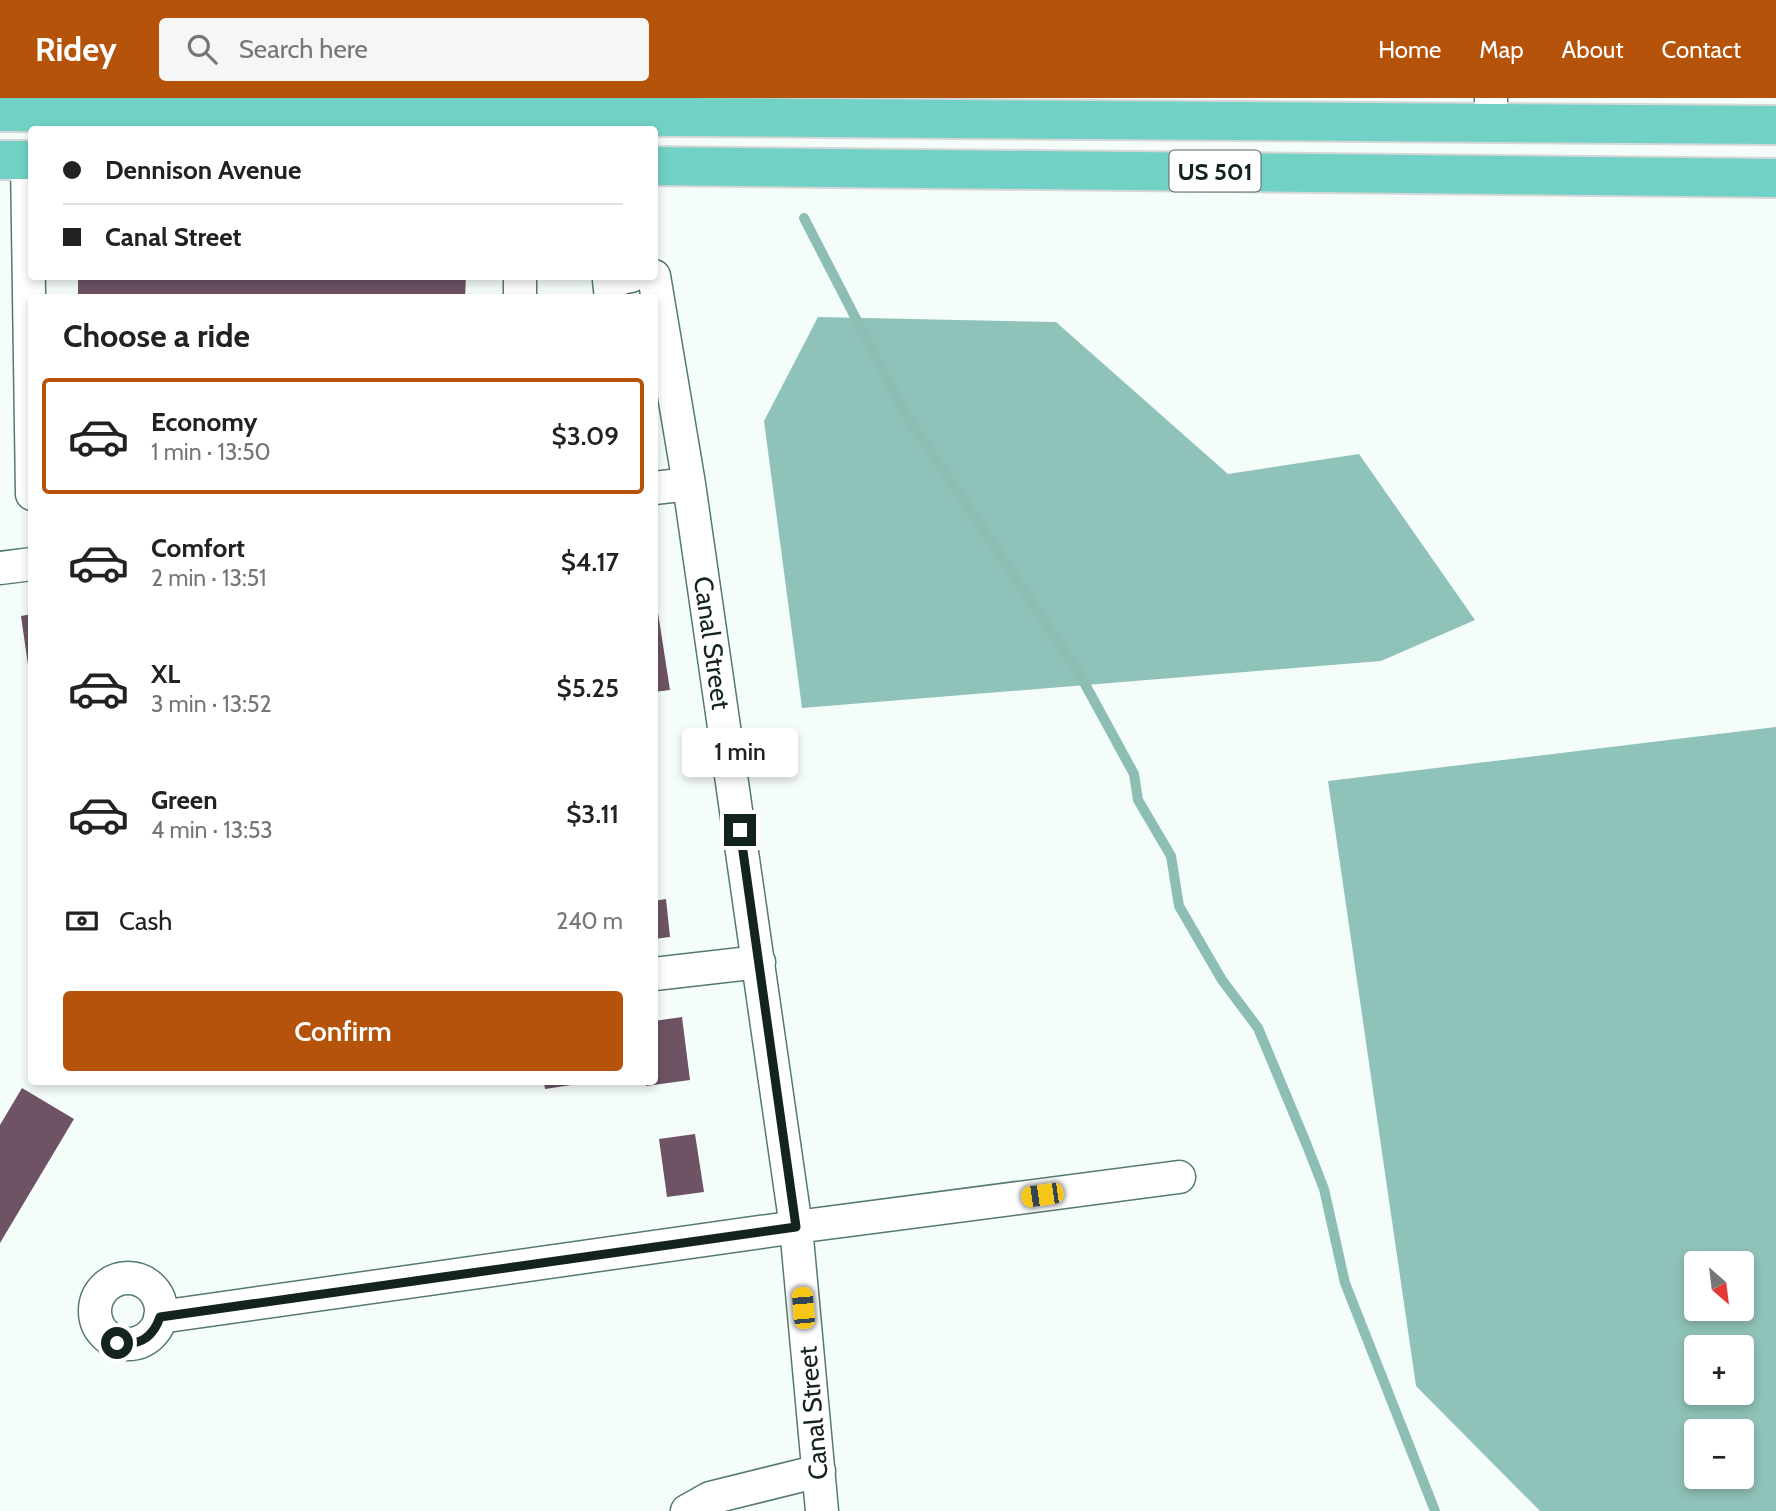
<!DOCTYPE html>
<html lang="en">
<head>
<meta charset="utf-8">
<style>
	body { margin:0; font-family:Cabin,sans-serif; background:#f6f6f6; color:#222; height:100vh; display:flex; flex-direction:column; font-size:26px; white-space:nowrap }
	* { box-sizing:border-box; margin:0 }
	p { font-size:23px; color:#767676 }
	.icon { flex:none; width:38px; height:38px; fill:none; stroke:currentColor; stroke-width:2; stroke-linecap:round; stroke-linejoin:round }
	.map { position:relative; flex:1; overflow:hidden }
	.drawer { position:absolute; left:28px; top:196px; width:630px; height:791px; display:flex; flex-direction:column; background:#fff; border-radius:7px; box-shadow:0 4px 10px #0003 }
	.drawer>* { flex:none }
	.top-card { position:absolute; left:28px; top:28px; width:630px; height:154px; border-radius:7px; box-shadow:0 4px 10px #0003; display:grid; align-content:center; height:154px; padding:0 35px; background:#fff }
	.needle { width:46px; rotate:152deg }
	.tools { position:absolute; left:1684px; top:1153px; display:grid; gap:14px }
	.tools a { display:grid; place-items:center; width:70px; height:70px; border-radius:7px; background:#fff; box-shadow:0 4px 10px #0003; font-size:35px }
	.end { position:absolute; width:32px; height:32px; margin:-16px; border:9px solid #132320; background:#fff; box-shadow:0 0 0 4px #fff }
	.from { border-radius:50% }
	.bubble { position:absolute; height:49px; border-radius:7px; background:#fff; box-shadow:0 4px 10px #0003; font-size:23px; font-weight:600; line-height:49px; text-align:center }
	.car { position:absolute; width:21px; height:42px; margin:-21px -10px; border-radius:9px; box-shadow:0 0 5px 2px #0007; background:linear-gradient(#f5c518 24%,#345 0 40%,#f5c518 0 76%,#345 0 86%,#f5c518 0) }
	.top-card b { display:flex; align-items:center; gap:24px; height:66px; font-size:26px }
	.top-card b+b { border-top:2px solid #e0e0e0 }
	.top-card i { width:18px; height:18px; background:#222 }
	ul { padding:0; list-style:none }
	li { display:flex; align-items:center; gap:21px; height:116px; margin:0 14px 10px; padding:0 21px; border:4px solid transparent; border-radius:7px }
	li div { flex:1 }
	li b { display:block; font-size:26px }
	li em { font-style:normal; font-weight:600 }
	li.current { border-color:#b45309 }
	li>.icon { width:63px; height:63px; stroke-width:1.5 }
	h2 { padding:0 35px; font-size:32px; line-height:84px }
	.pay { display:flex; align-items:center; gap:18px; height:77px; padding:0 35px; font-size:26px }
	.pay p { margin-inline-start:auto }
	.action { display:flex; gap:14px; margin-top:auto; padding:14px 35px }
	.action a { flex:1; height:80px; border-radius:7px; background:#b45309; color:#fff; font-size:28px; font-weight:600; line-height:80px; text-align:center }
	header { display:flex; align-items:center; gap:42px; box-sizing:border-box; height:98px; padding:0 35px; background:#b45309; color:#fff }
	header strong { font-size:33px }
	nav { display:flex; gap:38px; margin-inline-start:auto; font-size:24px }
	.search { width:490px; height:63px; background:#f6f6f6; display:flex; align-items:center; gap:18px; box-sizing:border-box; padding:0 24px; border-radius:7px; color:#767676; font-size:26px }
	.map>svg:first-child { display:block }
</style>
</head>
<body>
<header>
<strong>Ridey</strong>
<div class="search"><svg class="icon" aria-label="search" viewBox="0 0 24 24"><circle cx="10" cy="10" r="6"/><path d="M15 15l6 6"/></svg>Search here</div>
<nav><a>Home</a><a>Map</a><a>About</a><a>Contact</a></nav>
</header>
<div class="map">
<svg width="1776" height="1413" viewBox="0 0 1776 1413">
	<rect width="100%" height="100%" fill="#f5fdfb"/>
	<path fill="#8fc2b8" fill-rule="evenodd" d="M818 219 1056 224 1228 376 1359 356 1475 522 1381 563 802 610 764 323Z
		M1776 629V1413H1540L1416 1288 1328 683ZM1696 1166H1741V1211H1696ZM1696 1250H1741V1295H1696ZM1696 1334H1741V1379H1696Z"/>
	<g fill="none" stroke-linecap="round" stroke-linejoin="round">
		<path stroke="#8cbeb4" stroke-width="10" d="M804 120 904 314 1080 577 1134 676 1138 702 1171 758 1179 808 1222 882 1258 930 1306 1045 1324 1091 1345 1185 1435 1413"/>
	</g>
	<path fill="#6d5364" d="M78 178H466L465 200H78Z
		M654 489 670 592 654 594Z
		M32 516V581H30L21 518Z
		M666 801 670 839 654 841V803Z
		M682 919 690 982 646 988V984H654V923Z
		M544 984H584V985L545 991Z
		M22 990 74 1021 0 1145V1027Z
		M695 1036 704 1094 667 1099 659 1041Z"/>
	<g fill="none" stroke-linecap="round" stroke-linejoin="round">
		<g stroke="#547971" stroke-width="35">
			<path id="minor" d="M1491 0V26
				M27 62 32 396
				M654 178 689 386 796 1129 822 1413
				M520 200V178
				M611 200 609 182 631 178
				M654 390 689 386
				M0 470 32 466
				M654 876 759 864
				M95 1213a33 33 0 1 1 66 0a33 33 0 1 1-66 0Z
				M160 1219 796 1129 1179 1079
				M687 1413 710 1400 819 1373"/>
		</g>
		<g stroke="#d5d7d7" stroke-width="42">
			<path id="major" d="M0 14 1776 27
				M0 62H32
				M654 68 1776 80"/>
		</g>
		<use href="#minor" stroke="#fff" stroke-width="32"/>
		<use href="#major" stroke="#71d1c5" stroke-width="38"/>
	</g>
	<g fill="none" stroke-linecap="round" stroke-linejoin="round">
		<path stroke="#132320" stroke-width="9" d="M117 1245C139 1248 153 1240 160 1219L796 1129 740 732"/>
	</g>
	<g text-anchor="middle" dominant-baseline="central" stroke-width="7" stroke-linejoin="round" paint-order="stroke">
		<rect fill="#fff" stroke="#5a6563" stroke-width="2" x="1169.5" y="52.5" width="91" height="41" rx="5"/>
		<g font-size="24" font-weight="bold" fill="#132320">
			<text x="1215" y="73">US 501</text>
		</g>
		<g font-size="26" fill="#132320" stroke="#fff">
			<text transform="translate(712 545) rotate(82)">Canal Street</text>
			<text transform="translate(813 1315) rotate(-95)">Canal Street</text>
		</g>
	</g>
</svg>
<div class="tools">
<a><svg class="needle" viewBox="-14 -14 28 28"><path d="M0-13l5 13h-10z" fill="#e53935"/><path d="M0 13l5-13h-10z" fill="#767676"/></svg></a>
<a>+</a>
<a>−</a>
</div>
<i class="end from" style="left:117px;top:1245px"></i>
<i class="end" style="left:740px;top:732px"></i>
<div class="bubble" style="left:682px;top:630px;width:116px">1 min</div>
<i class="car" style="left:1042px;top:1097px;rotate:262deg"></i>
<i class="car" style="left:803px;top:1210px;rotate:355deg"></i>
<div class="top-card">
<b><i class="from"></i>Dennison Avenue</b>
<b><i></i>Canal Street</b>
</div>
<section class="drawer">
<h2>Choose a ride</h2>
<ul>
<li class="current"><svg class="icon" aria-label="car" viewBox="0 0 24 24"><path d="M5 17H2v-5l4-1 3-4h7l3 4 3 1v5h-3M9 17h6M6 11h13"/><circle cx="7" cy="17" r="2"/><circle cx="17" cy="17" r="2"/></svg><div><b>Economy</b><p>1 min · 13:50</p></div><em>$3.09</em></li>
<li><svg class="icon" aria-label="car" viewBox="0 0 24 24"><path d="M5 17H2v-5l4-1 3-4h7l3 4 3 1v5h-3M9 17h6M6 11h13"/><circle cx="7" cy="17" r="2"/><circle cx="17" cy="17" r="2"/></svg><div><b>Comfort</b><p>2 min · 13:51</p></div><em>$4.17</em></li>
<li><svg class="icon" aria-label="car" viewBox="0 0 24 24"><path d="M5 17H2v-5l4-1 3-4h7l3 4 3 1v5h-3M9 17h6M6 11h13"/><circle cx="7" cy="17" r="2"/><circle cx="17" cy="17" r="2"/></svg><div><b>XL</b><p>3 min · 13:52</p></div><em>$5.25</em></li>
<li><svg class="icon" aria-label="car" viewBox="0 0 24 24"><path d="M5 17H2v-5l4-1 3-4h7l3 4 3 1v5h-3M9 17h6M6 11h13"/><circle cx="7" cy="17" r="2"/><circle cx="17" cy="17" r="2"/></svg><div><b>Green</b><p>4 min · 13:53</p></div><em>$3.11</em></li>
</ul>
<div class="pay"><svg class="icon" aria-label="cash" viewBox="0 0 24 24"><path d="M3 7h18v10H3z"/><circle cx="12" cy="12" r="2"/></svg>Cash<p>240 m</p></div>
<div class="action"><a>Confirm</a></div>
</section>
</div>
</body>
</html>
